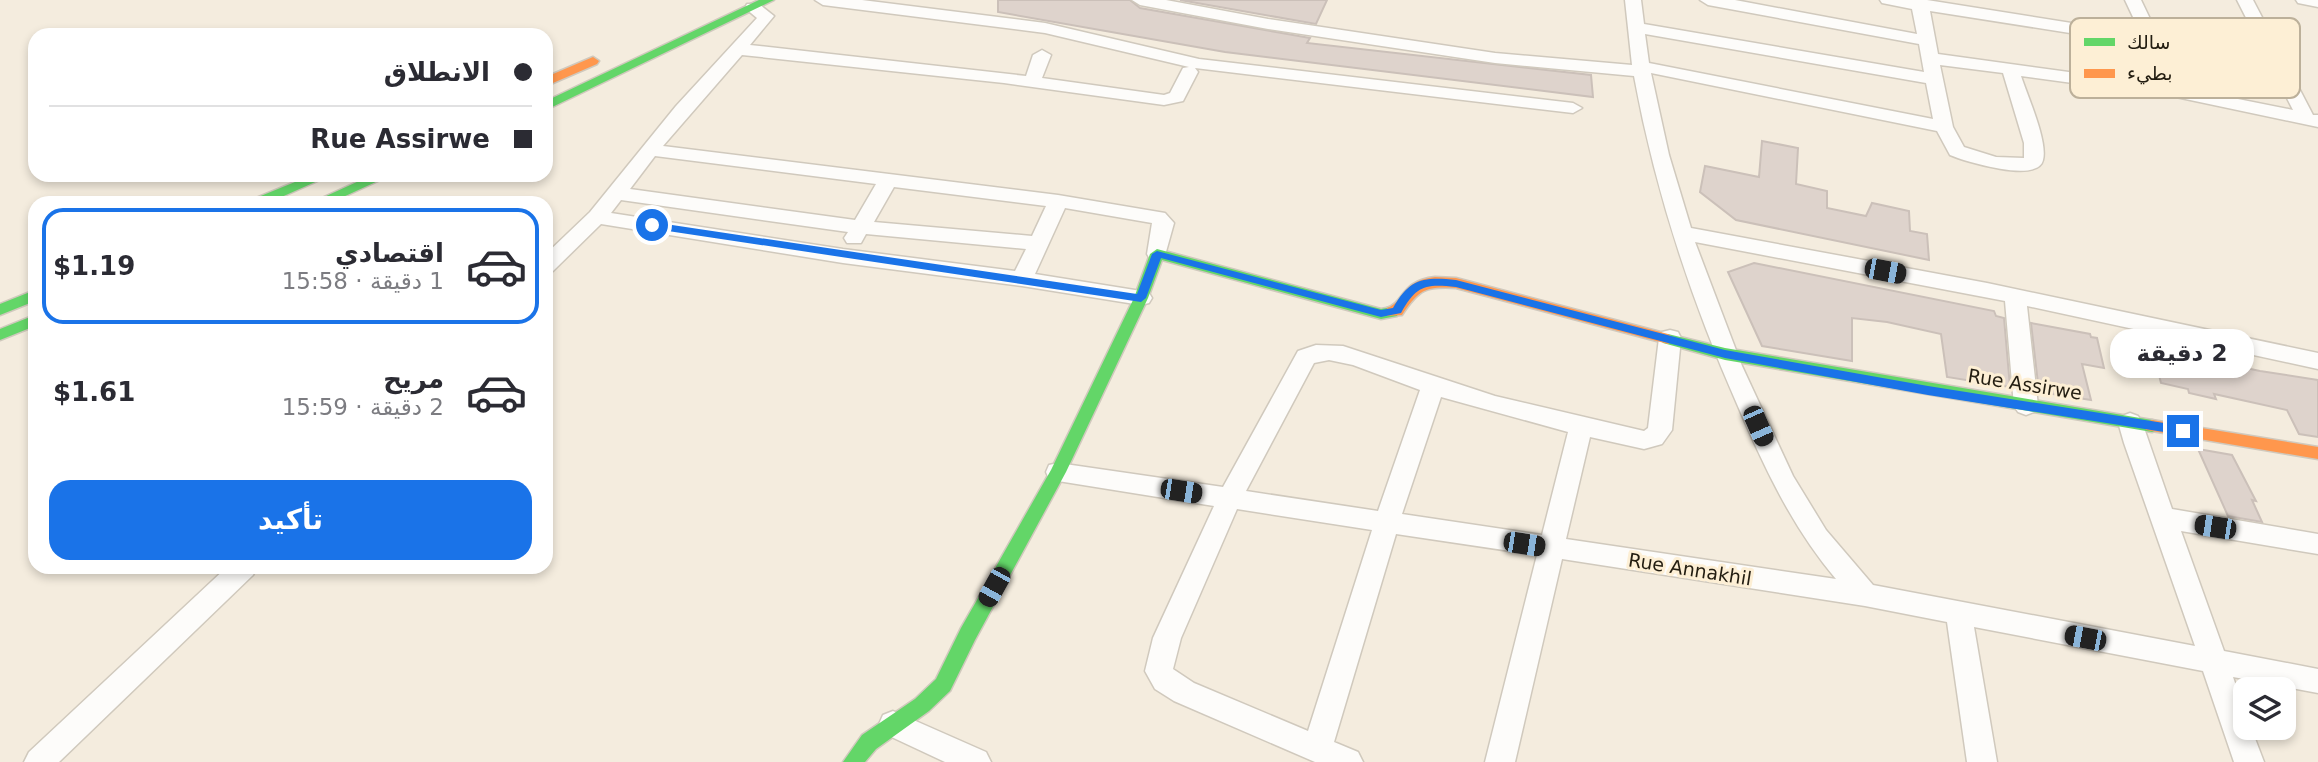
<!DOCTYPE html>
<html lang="ar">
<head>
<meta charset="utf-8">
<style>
	body { margin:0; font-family:"DejaVu Sans",Cairo,sans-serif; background:#f7f7f7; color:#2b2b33; direction:rtl; height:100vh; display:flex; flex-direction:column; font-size:26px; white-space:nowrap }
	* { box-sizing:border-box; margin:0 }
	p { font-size:23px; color:#7c7c81 }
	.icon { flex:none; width:38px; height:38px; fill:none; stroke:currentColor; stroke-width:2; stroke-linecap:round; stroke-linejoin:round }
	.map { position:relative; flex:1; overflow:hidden; direction:ltr }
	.drawer { position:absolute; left:28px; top:196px; width:525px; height:378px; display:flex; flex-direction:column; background:#fff; border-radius:21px; box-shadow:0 4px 10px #0003; direction:rtl }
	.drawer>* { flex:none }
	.top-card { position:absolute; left:28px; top:28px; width:525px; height:154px; border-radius:21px; box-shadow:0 4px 10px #0003; direction:rtl; display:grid; align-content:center; height:154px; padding:0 21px; background:#fff }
	.tools { position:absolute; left:2233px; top:677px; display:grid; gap:14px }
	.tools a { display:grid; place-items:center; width:63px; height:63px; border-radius:14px; background:#fff; box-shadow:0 4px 10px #0003; font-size:35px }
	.end { position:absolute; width:32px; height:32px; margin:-16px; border:9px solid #1a73e8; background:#fff; box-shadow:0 0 0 4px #fff }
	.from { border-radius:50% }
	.bubble { position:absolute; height:49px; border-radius:21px; background:#fff; box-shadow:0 4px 10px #0003; font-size:23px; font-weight:700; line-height:49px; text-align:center; direction:rtl }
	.car { position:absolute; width:21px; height:42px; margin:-21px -10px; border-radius:9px; box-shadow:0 0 5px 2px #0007; background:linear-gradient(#222 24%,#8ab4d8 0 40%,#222 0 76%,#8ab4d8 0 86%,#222 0) }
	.top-card b { display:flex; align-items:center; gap:24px; height:66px; font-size:26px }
	.top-card b+b { border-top:2px solid #e1e1e2 }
	.top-card i { width:18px; height:18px; background:#2b2b33 }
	ul { padding:12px 0 0; list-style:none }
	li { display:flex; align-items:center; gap:21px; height:116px; margin:0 14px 10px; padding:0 7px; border:4px solid transparent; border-radius:21px }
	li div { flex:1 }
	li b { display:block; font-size:26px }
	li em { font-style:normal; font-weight:700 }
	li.selected { border-color:#1a73e8 }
	li>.icon { width:63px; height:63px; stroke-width:1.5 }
	.action { display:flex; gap:14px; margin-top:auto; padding:14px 21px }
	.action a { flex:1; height:80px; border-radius:21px; background:#1a73e8; color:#fff; font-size:28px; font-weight:700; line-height:80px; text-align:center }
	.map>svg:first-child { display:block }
</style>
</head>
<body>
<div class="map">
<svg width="2318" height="762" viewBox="0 0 2318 762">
	<rect width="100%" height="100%" fill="#f4ecde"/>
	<path fill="#ded3cc" stroke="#cbc0b9" stroke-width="2" d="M998 0H1130L1140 8 1310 38 1307 43 1591 75 1593 97 1225 52 998 12Z
		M1180 0H1327L1316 24Z
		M1762 141 1798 148 1796 184 1827 191V208L1866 216 1872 203 1909 211 1910 231 1927 234 1929 260 1736 220 1700 192 1705 166 1759 177Z
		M1754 263 1994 311 1996 316 2004 318 2010 387 1947 377 1941 334 1887 322 1852 318V361L1762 346 1728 272Z
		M2031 323 2090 334 2091 337 2097 338 2104 368 2082 364 2091 400 2039 392Z
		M2152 348 2260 371 2318 380V437L2299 434 2287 410 2214 394 2216 399 2189 393 2188 389 2161 383Z
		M2198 449 2232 455 2256 501 2252 500 2262 522 2228 516Z"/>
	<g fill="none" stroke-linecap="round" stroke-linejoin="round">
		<g stroke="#d0c9bd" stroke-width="3">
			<path id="street" d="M815 0H862L1045 23 1199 59 1573 103 1582 108 1573 113 1195 68 1198 72 1183 101 1164 105 1004 83 742 55 663 146 1058 195 1165 213 1174 223 1164 259H1150L1147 254 1152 223 1065 208 1035 274 1141 291 1149 293 1152 298 1149 303 1141 305 1022 286 843 263 601 224 553 271 546 273V254L590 212 676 106 757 18 745 8 747 4H759L774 16 750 45 1026 76 1033 55 1042 50 1051 55 1042 78 1164 95 1170 93 1183 68 1189 67 1045 33 823 5ZM655 156 876 184 855 220 630 189ZM894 187 1046 206 1032 236 874 222ZM621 200 848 232 844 238 847 243H861L866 234 1026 249 1015 271 843 249 611 213Z
				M1132 0H1166L1268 19 1495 53 1632 65 1625 0H1641L1644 24 1924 72 1919 44 1708 5 1700 0H1735L1917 34 1912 9 1882 3 1880 0H1927L2141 34 2125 0H2141L2183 88 2293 110 2237 0H2253L2313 115H2318V127L2176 97 2021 76C2027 95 2048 141 2043 160 2038 184 1964 161 1950 155L1937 131 1651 73 1669 155 1691 228 1987 283 2318 353V369L2027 306 2038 406 2034 412 2026 415 2018 412 2014 406 2005 301 1695 242 1742 366 1793 476 1826 530 1873 585 2195 646 2124 443 2118 422 2122 416 2130 413 2138 416 2142 422 2172 509 2318 534V554L2181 531 2224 651 2318 669V693L2233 677 2245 712V728H2251L2264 762H2234L2203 671 1974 627 1997 762H1967L1947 622 1865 606 1562 559 1515 762H1485L1537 555 1396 534 1334 742 1358 752 1363 762H1315L1174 701 1155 689 1145 671 1153 638 1214 506 1058 481 1049 479 1046 472 1049 465 1058 463 1223 487 1298 351 1316 345 1343 346 1495 396 1644 431 1648 428 1659 338 1662 332 1670 330 1678 332 1681 338 1672 430 1662 444 1644 449 1590 437 1566 539 1836 579C1792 527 1764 467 1737 404 1690 297 1655 190 1634 76L1495 63 1268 29 1140 5ZM1930 11 2146 45 2164 85 1938 54ZM1645 34 1926 83 1933 119 1649 63ZM1940 65 2003 73 2024 143V158L1996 157 1964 147 1953 127ZM1329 360 1353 365 1420 390 1378 511 1246 491 1314 363ZM1441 397 1568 432 1542 535 1402 514ZM1237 509 1372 530 1308 731 1194 683 1173 669 1181 638Z
				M2296 0H2318V7L2298 3Z
				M227 567H257L253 575 59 762H24L29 752Z
				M893 711 986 752 991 762H945L883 733 879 724 883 715Z"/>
		</g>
		<g stroke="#d0c9bd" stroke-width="3">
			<path id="fast" d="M759 0H774L546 110V101Z
				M312 175H331L268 203H249L251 200Z
				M372 175H391L330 203H311Z
				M1157 249 1381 309 1392 307 1399 312 1397 316 1381 319 1162 260 1148 298 1066 472 975 640 950 691 929 711 876 749 865 762H843L862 735 915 699 936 679 961 628 1051 470 1134 298 1150 254Z
				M35 290V301L0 315V304Z
				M35 315V326L0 340V329Z
				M1668 334 1725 348 2152 420 2158 422 2160 426 2158 430 2152 432 1725 360 1663 343 1660 339 1663 335Z"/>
		</g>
		<g stroke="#d0c9bd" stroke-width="3">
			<path id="slow" d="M593 57 599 61 597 64 546 86V77Z
				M1435 277 1456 278 1668 334 1676 339 1668 344 1456 288C1426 286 1419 289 1402 315L1387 316 1385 312 1387 308C1405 302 1400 281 1435 277Z
				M2152 420 2318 447V459L2146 430 2144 426 2146 422Z"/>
		</g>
		<use href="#street" fill="#fdfcfa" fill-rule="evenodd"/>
		<use href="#fast" fill="#63d668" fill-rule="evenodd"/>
		<use href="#slow" fill="#ff974d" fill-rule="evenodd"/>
	</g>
	<path fill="#1a73e8" d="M652 222 1137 294 1152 254 1157 251 1381 310 1393 308C1410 278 1424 277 1456 280L1725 350 1928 386 2183 426 2189 431 2183 435 1928 395 1725 358 1456 287C1425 284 1417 285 1401 313L1381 317 1161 258 1146 298 1141 302 648 228 647 225Z"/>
	<g text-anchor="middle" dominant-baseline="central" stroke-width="6" stroke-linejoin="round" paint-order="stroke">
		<g font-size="19" fill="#231d11" stroke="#fdefd5">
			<text transform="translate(2025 384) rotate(9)">Rue Assirwe</text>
			<text transform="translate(1690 569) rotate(9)">Rue Annakhil</text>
		</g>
	</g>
	<rect x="2070" y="18" width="230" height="80" rx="10" fill="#fdefd5" stroke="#bcb09a" stroke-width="2"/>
	<rect x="2084" y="38" width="31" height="8" fill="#63d668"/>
	<rect x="2084" y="69" width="31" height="9" fill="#ff974d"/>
	<g font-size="19" fill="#231d11">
		<text x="2127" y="49">سالك</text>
		<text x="2127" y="80">بطيء</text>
	</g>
</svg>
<div class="tools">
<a><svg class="icon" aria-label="layers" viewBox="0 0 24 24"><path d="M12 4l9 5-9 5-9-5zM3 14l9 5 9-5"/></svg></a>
</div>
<i class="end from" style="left:652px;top:225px"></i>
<i class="end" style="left:2183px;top:431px"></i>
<div class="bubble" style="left:2110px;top:329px;width:144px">2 دقيقة</div>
<i class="car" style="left:1885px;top:271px;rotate:101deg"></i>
<i class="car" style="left:1758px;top:426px;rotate:156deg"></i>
<i class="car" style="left:1181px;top:491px;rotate:99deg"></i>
<i class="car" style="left:2215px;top:527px;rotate:279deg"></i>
<i class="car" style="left:1524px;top:544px;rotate:99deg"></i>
<i class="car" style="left:994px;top:587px;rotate:209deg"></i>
<i class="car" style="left:2085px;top:638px;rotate:281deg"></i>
<div class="top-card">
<b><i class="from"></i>الانطلاق</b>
<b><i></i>Rue Assirwe</b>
</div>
<section class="drawer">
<ul>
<li class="selected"><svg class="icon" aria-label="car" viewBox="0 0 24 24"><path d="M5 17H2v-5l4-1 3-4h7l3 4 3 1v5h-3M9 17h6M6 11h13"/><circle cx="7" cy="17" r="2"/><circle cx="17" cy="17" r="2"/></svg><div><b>اقتصادي</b><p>1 دقيقة · 15:58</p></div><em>$1.19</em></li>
<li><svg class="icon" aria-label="car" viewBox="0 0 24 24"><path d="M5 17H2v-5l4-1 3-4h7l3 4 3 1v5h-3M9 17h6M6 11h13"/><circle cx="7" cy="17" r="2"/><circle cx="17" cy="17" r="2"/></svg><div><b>مريح</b><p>2 دقيقة · 15:59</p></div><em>$1.61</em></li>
</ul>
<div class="action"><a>تأكيد</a></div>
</section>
</div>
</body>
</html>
